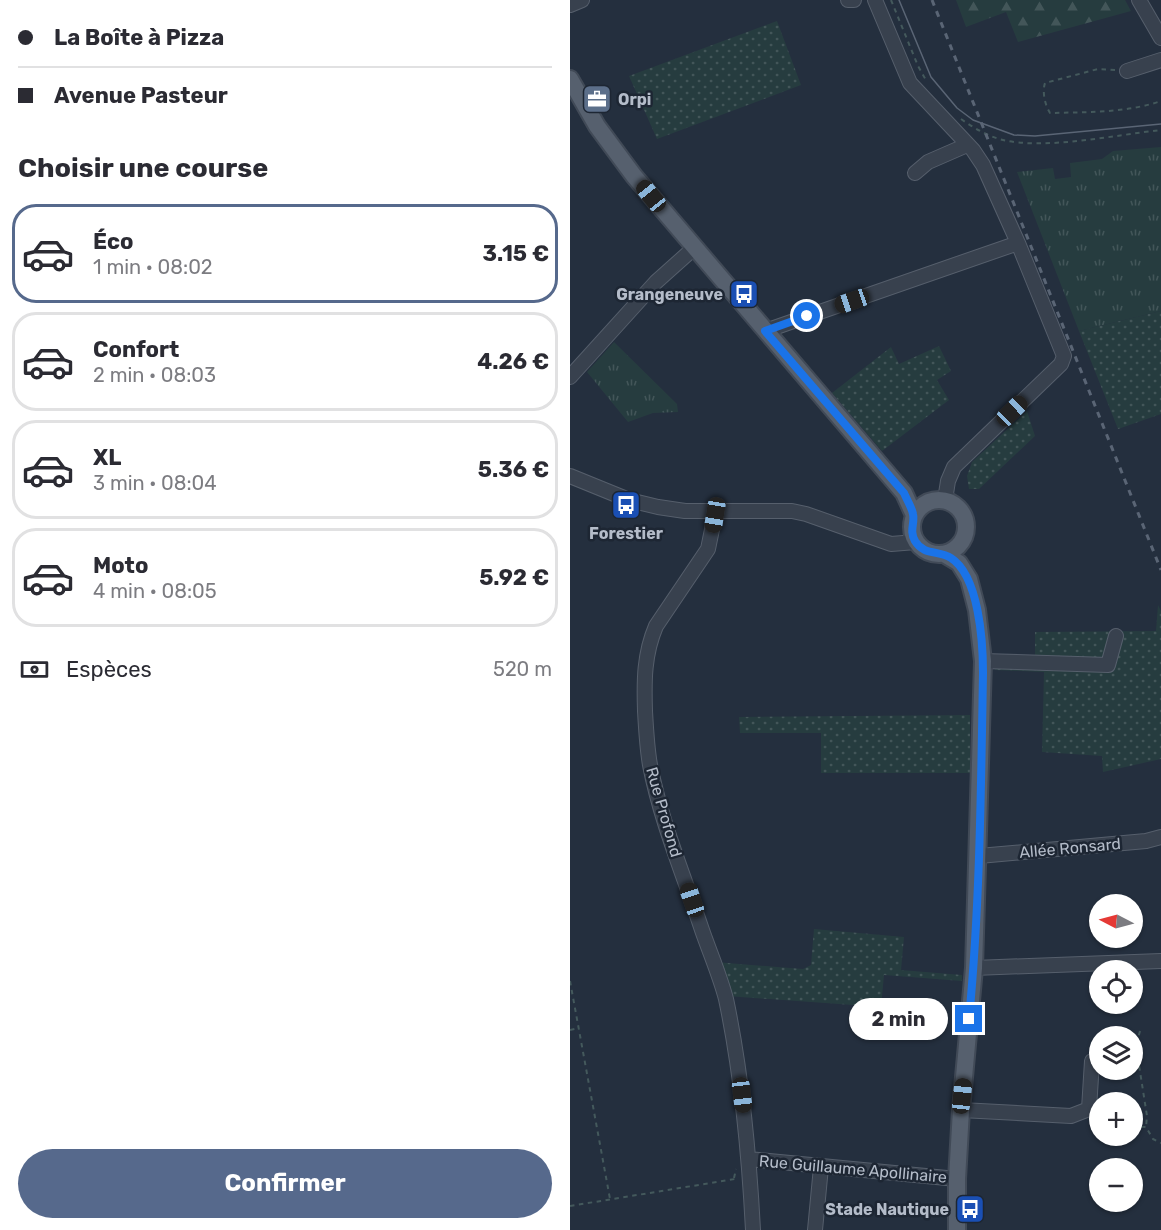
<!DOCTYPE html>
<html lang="fr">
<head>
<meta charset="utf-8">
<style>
	body { margin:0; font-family:Rubik,sans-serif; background:#f7f7f7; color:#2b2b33; height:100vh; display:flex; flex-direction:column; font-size:22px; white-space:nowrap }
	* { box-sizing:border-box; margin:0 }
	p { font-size:20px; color:#7c7c81 }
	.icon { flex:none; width:33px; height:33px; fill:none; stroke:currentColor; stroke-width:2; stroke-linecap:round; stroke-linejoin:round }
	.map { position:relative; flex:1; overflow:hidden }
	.sheet { display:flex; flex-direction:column; background:#fff; width:570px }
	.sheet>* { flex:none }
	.banner { display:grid; align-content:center; height:132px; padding:0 18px; background:#fff }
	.needle { width:39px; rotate:276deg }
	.tools { position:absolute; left:519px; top:894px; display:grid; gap:12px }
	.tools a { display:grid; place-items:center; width:54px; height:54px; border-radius:50%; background:#fff; box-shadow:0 2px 4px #0004; font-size:30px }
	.end { position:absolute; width:27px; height:27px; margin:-14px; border:8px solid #1a73e8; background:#fff; box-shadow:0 0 0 3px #fff }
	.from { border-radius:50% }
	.bubble { position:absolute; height:42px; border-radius:21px; background:#fff; box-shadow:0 2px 4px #0004; font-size:20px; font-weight:700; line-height:42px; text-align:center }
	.car { position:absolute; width:18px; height:36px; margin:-18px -9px; border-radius:8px; box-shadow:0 0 4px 2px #0007; background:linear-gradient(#222 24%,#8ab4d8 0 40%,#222 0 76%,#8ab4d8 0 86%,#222 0) }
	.banner b { display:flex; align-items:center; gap:21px; height:57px; font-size:22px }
	.banner b+b { border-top:2px solid #e1e1e2 }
	.banner i { width:15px; height:15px; background:#2b2b33 }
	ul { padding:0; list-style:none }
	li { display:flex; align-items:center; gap:18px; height:99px; margin:0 12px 9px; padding:0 6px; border:3px solid #e1e1e2; border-radius:24px }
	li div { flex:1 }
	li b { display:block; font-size:22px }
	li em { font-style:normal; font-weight:700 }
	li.current { border-color:#56698c }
	li>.icon { width:54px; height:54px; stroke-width:1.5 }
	h2 { padding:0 18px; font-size:27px; line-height:72px }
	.pay { display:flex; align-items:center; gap:15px; height:66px; padding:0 18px; font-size:22px }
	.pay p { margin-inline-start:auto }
	.button { display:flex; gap:12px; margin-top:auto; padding:12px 18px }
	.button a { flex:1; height:69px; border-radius:36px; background:#56698c; color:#fff; font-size:24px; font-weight:700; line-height:69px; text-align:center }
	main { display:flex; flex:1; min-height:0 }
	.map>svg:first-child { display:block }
</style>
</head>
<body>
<main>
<section class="sheet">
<div class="banner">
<b><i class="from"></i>La Boîte à Pizza</b>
<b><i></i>Avenue Pasteur</b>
</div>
<h2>Choisir une course</h2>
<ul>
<li class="current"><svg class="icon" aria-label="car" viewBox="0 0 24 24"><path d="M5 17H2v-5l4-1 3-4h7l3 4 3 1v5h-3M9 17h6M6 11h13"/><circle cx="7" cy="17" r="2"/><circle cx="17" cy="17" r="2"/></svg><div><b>Éco</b><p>1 min · 08:02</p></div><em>3.15 €</em></li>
<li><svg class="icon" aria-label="car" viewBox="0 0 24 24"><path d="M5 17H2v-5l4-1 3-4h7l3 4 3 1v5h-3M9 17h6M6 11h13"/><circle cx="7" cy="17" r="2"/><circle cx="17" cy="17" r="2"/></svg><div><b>Confort</b><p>2 min · 08:03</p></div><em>4.26 €</em></li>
<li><svg class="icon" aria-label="car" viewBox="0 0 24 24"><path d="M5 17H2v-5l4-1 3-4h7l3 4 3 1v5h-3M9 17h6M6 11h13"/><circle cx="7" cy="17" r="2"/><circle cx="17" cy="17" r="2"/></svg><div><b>XL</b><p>3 min · 08:04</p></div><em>5.36 €</em></li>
<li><svg class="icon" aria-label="car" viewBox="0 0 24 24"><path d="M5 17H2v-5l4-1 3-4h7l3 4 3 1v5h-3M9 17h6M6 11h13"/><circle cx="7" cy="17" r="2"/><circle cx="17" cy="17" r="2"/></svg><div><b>Moto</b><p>4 min · 08:05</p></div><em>5.92 €</em></li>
</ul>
<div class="pay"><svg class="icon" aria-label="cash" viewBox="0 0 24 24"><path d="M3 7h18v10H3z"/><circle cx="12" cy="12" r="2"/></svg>Espèces<p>520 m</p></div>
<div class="button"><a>Confirmer</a></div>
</section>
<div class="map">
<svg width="591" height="1230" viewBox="0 0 591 1230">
	<defs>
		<pattern id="grass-tufts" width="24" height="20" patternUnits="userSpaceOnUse" patternTransform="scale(1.5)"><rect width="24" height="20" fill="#263c3f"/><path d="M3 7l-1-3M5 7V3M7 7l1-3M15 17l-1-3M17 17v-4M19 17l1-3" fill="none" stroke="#435659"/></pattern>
		<pattern id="forest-firs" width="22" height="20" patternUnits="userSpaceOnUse" patternTransform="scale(1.5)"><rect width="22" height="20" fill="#263c3f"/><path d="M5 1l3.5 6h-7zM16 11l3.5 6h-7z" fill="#435659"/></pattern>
		<pattern id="garden-dots" width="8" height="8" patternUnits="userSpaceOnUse" patternTransform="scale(1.5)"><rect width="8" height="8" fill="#263c3f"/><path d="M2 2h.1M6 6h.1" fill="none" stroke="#435659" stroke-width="1.8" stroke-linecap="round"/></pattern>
	</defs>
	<rect width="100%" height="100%" fill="#242f3e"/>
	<path fill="url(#grass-tufts)" d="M591 147V311L509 331 447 172 483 168 485 179 501 177 500 163 532 159 543 151Z
		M44 342 107 404 108 412 83 413 58 422 17 372Z"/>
	<path fill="url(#forest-firs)" d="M386 0H555L561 11 448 42 436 12 396 27Z"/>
	<path fill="url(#garden-dots)" d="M207 21 231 85 87 139 59 76Z
		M591 311V414L548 429 509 331Z
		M369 346 381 371 367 380 379 400 312 451 262 393 321 347 329 364Z
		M457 411 465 436 409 489H399L397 476 402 462Z
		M588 605 591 611V759L533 772 532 756 472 752 474 672 425 670V660H465V632L586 631Z
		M400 715V773H251V733H170L169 717Z
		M244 929 334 937 331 970 392 975V981L314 975 311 1007 157 996 145 962 233 969 241 965Z"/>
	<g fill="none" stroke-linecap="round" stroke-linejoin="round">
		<g stroke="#565f6c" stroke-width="16">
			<path id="minor" d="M278 0H284
				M305 0 340 83 403 150 413 165 448 243 494 356 491 364 384 467 378 481 375 500
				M569 0 591 38
				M0 5 12 0
				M557 71 591 60
				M345 173 358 162 397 145
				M195 331 448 243
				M0 377 86 282 124 248
				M0 476 59 500 88 507 115 511H222L236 514 321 544 346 542
				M146 510 138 549 86 626C74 654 74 681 75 711 76 729 77 748 80 765 91 822 114 876 132 930 140 953 150 976 156 999 172 1075 179 1153 183 1230
				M413 661 538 665 546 636
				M409 856 576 841 591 837
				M404 968 591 961
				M391 1110 501 1116 519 1109 522 1061
				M179 1159 387 1179
				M245 1230 251 1167"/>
		</g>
		<g stroke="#414a57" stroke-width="20">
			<path id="major" d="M0 79 27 126 64 176 334 493 344 515
				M342 527a27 27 0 1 1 54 0a27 27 0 1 1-54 0Z
				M374 554 389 563 399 579 407 610 413 661 404 968 391 1110 387 1179V1230"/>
		</g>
		<path stroke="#44595c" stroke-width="2" stroke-dasharray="4.5 4.5" stroke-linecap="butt" d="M321 0 348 66 357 82
			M545 70 528 69 475 83C472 92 475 105 480 113 517 112 556 113 591 101
			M391 119C404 128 417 136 433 140 476 150 545 135 591 130
			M0 981 40 1199
			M0 1030 9 1028
			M570 1031 566 1046 577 1116 576 1127
			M524 1119 527 1124H530
			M562 1126 576 1127 583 1139 591 1143
			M164 1178 166 1169
			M0 1206 165 1179"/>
		<use href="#minor" stroke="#38414e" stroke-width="14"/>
		<use href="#major" stroke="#56606e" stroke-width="16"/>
		<path stroke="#5a6575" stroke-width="1.5" d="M329 0 361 77 387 108 403 120 444 135 465 136 591 124"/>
		<path stroke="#5a6575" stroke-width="3" stroke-dasharray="6 6" stroke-linecap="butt" d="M362 0 591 570"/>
	</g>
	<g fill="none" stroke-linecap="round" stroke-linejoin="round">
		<path stroke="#1a73e8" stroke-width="8" d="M237 316 195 331 334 493C337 500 342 508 343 514 345 524 339 530 345 541 354 556 369 550 381 558 409 576 413 642 413 673 411 789 410 904 399 1019"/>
	</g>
	<defs>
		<g id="office-square" transform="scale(1.5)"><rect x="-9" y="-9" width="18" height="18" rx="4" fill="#5c6f8a" stroke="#1d2633"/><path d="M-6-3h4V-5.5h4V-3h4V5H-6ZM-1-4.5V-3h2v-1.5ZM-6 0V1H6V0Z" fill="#fff"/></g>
		<g id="bus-square" transform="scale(1.5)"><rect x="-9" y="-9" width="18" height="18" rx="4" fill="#1a4fb4" stroke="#1d2633"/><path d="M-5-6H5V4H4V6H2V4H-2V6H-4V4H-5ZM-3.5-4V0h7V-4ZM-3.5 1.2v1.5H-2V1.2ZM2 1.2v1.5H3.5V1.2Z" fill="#fff"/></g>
	</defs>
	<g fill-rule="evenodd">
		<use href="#office-square" x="27" y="99"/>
		<use href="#bus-square" x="174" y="294"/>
		<use href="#bus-square" x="56" y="505"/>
		<use href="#bus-square" x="400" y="1209"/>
	</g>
	<g text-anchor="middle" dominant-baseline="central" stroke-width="5" stroke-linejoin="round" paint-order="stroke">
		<g font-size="16" font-weight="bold" fill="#b4bcc9" stroke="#1d2633" text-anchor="end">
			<text x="48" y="99" text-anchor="start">Orpi</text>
			<text x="153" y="294">Grangeneuve</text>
			<text x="56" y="533" text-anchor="middle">Forestier</text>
			<text x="379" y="1209">Stade Nautique</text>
		</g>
		<g font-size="16" fill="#b4bcc9" stroke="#1d2633">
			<text transform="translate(94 812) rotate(74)">Rue Profond</text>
			<text transform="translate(500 848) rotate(-5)">Allée Ronsard</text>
			<text transform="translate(283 1169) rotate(5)">Rue Guillaume Apollinaire</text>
		</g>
	</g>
</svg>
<div class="tools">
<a><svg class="needle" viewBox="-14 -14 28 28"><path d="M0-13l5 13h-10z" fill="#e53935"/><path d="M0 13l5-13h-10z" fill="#7c7c81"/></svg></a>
<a><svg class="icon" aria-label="locate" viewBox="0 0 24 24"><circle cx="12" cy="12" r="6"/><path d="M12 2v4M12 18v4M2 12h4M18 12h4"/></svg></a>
<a><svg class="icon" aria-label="layers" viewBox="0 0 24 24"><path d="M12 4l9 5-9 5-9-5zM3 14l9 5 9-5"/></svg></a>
<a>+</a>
<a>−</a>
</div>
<i class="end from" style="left:237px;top:316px"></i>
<i class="end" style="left:399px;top:1019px"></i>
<div class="bubble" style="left:279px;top:998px;width:99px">2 min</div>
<i class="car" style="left:81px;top:196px;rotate:321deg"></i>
<i class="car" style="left:282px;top:301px;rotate:251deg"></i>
<i class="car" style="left:442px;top:411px;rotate:46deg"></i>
<i class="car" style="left:145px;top:515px;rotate:189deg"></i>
<i class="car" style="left:122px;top:900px;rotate:341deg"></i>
<i class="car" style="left:172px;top:1095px;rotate:173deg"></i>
<i class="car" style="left:392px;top:1096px;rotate:6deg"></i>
</div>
</main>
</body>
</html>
